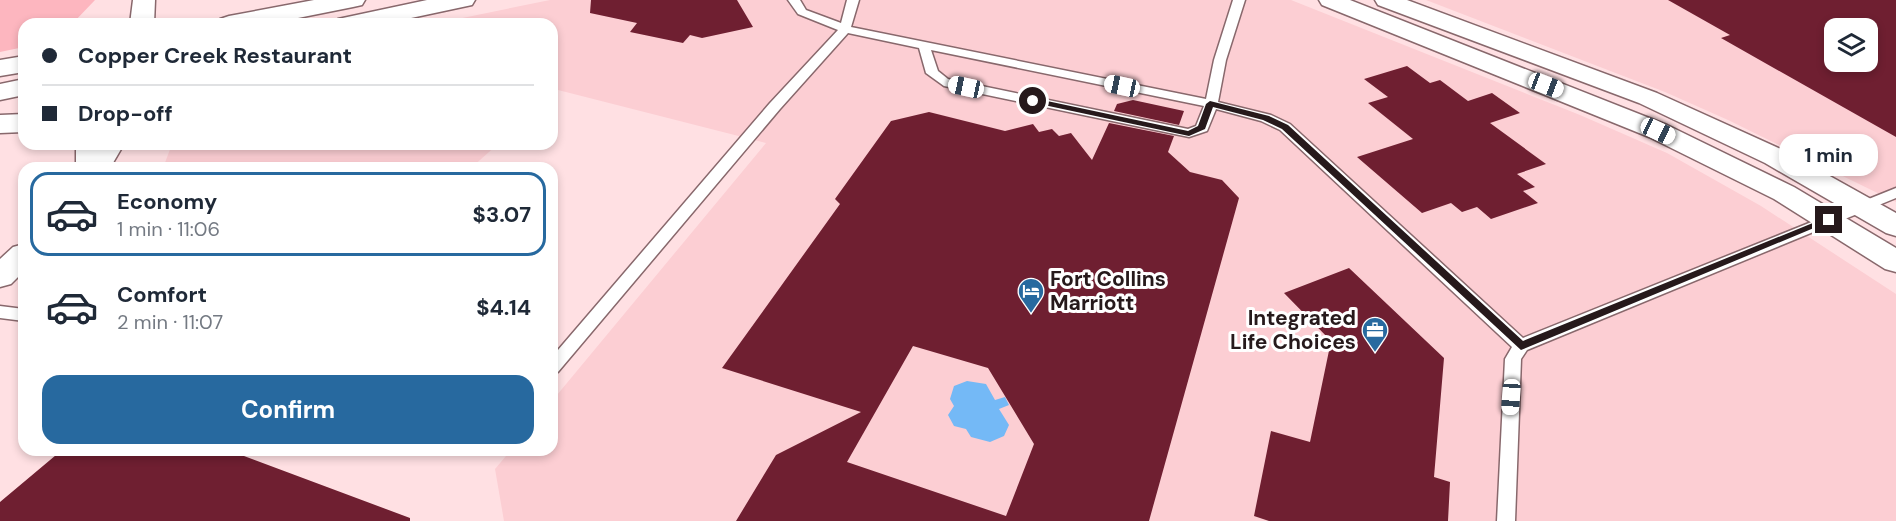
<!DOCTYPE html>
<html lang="en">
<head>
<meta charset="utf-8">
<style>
	body { margin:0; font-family:"DM Sans",sans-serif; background:#f2f2f3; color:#1f2937; height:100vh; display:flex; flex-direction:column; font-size:22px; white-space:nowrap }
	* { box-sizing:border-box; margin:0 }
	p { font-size:20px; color:#747a83 }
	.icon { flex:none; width:33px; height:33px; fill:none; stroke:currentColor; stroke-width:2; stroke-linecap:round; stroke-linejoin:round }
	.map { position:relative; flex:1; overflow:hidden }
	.drawer { position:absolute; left:18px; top:162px; width:540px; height:294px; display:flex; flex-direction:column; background:#fff; border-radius:18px; box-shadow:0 3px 9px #0003 }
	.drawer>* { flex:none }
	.top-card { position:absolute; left:18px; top:18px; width:540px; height:132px; border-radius:18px; box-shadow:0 3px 9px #0003; display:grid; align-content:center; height:132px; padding:0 24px; background:#fff }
	.controls { position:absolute; left:1824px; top:18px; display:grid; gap:12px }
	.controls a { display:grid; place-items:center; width:54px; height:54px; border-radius:12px; background:#fff; box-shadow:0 3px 9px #0003; font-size:30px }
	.end { position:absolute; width:27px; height:27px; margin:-14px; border:8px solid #26191b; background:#fff; box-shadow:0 0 0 3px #fff }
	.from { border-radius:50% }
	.bubble { position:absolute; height:42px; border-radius:18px; background:#fff; box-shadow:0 3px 9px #0003; font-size:20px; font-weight:700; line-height:42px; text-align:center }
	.car { position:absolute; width:18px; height:36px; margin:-18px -9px; border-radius:8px; box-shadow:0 0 4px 2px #0007; background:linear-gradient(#fff 24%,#345 0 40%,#fff 0 76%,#345 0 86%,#fff 0) }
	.top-card b { display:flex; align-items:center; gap:21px; height:57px; font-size:22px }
	.top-card b+b { border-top:2px solid #e0e1e3 }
	.top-card i { width:15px; height:15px; background:#1f2937 }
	ul { padding:10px 0 0; list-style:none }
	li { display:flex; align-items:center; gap:18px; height:84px; margin:0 12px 9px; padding:0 12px; border:3px solid transparent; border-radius:18px }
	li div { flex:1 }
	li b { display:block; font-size:22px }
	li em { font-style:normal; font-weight:700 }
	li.active { border-color:#27699f }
	li>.icon { width:54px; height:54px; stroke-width:1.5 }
	.action { display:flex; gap:12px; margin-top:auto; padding:12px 24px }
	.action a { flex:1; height:69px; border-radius:18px; background:#27699f; color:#fff; font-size:24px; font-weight:700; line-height:69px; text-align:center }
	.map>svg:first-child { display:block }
</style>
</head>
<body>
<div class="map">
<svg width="1896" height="521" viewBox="0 0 1896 521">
	<rect width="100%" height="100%" fill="#ffe0e3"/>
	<path fill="#fcced3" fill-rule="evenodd" d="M550 0H1291L1580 115 1667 153 1761 206 1896 294V521H504L495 469 511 450H552V401L766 143 558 90 552 96V24H433Z
		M1426 0H1896V202L1728 120 1665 92ZM1834 28H1868V62H1834Z
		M172 144H498L471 168H163Z"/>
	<path fill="#fdb6bf" d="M0 0H95L72 24H24V47L0 52Z"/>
	<path fill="#74b9f6" d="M967 381 986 384 995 400 1005 397 1009 405 999 409 1009 425 1004 436 990 442 971 437 966 429 954 426 948 415 954 406 950 399 954 386Z"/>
	<path fill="#6f1f31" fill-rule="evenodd" d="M591 0H737L753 27 702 38 690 35 683 43 630 32 637 23 590 13Z
		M1668 0H1896V137L1721 38 1730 35ZM1834 28H1868V62H1834Z
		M1407 66 1430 83 1440 80 1468 101 1492 93 1520 113 1490 123 1546 164 1517 174 1535 187 1523 191 1538 203 1491 219 1477 207 1462 212 1451 203 1422 213 1357 157 1413 139 1368 103 1388 97 1364 79Z
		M1133 100 1184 111 1179 125 1114 111 1117 104Z
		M929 112 1005 131 1033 124 1039 132 1052 129 1059 136 1071 133 1092 160 1109 123 1174 136 1168 152 1190 172 1222 180 1239 198 1149 521H736L776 455 861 412 722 368 840 204 835 199 891 121ZM913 346 988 368 1034 444 1006 516 847 462Z
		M1349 268 1444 358 1434 477 1450 482 1448 521H1269L1254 516 1271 431 1310 442 1331 341 1284 293Z
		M62 450H228L410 518V521H0V502Z"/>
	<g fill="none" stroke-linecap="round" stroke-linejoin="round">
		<g stroke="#88686c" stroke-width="3">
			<path id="lane" d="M788 0H800L806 10 841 23 847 0H859L851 27 1206 99 1214 60 1233 0H1245L1226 60 1218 102 1271 115 1290 124 1523 338 1896 188V198L1527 350 1521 359 1515 521H1497L1505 359 1512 347 1280 130 1261 121 1216 109 1207 131 1189 137 944 86 926 73 919 48 848 33 780 109 558 372 552 374V357L770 103 838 30 798 14ZM931 50 1204 106 1196 126 1188 129 948 79 938 71Z
				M0 306 24 309V321L0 318Z"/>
		</g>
		<g stroke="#88686c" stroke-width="3">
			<path id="street" d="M133 0H155L154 24H130Z
				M1319 0H1350L1667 125 1794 187 1896 248V272L1885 269 1774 199 1649 137 1322 5Z
				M1375 0H1407L1657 93 1785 151 1896 213V236L1886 233 1765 163 1639 103 1378 5Z
				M98 144H124L110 168H82Z
				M24 244V271L11 284 0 287V259L13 247Z"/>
		</g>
		<g stroke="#88686c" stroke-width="3">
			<path id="primary" d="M314 0H365L362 5 353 7 268 24H216L220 19 229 16Z
				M427 0H475L472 5 383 24H334L338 19Z
				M24 56V72L0 76V60Z
				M24 79V95L0 100V84Z
				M24 114V132L0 133V115Z
				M76 144H106V168H76Z"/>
		</g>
		<use href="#lane" fill="#fff" fill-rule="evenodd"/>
		<use href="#street" fill="#fff" fill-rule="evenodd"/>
		<use href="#primary" fill="#fff" fill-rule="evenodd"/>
	</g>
	<path fill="#26191b" d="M1033 98 1188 131 1198 126 1206 104 1210 101 1269 116 1288 125 1523 341 1825 218 1833 220 1521 350 1282 129 1263 120 1213 107 1205 129 1189 136 1030 102V99Z"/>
	<defs>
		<g id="hotel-pin" transform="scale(1.35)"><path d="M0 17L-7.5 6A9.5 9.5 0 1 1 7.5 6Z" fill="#27699f" stroke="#fff"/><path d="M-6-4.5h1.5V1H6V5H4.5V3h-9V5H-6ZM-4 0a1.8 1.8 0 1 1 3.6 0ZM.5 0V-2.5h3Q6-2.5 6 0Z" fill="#fff"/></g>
		<g id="office-pin" transform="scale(1.35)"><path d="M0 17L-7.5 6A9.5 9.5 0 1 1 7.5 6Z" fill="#27699f" stroke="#fff"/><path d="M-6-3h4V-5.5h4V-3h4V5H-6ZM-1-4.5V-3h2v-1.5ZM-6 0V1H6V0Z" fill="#fff"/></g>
	</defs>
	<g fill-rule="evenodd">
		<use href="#hotel-pin" x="1031" y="291"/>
		<use href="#office-pin" x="1375" y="330"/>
	</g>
	<g text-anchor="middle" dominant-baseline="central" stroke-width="6" stroke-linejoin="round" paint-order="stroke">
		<g font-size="21" font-weight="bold" fill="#26191b" stroke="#fff" text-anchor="start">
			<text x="1050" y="279">Fort Collins<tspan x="1050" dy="24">Marriott</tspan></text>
			<text x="1356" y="318" text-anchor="end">Integrated<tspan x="1356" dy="24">Life Choices</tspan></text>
		</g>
	</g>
</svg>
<div class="controls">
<a><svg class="icon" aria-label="layers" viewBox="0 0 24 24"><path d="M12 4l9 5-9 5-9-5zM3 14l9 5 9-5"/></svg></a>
</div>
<i class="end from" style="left:1033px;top:101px"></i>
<i class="end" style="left:1829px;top:220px"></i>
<div class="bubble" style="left:1779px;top:134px;width:99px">1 min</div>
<i class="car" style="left:1546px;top:85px;rotate:111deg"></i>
<i class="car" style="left:1122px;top:86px;rotate:282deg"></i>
<i class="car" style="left:966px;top:87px;rotate:282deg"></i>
<i class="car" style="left:1658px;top:131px;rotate:115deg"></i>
<i class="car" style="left:1511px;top:397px;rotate:184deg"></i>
<div class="top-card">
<b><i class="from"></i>Copper Creek Restaurant</b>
<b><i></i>Drop-off</b>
</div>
<section class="drawer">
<ul>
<li class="active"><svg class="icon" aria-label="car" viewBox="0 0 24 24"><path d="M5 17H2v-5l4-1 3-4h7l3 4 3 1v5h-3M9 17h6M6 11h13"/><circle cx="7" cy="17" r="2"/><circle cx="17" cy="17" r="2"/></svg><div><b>Economy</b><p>1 min · 11:06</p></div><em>$3.07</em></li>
<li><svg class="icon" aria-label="car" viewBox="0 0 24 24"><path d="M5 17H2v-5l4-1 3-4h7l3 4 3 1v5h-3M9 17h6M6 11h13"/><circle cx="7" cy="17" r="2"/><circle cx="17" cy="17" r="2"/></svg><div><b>Comfort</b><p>2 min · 11:07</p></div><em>$4.14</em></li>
</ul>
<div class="action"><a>Confirm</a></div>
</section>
</div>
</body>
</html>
